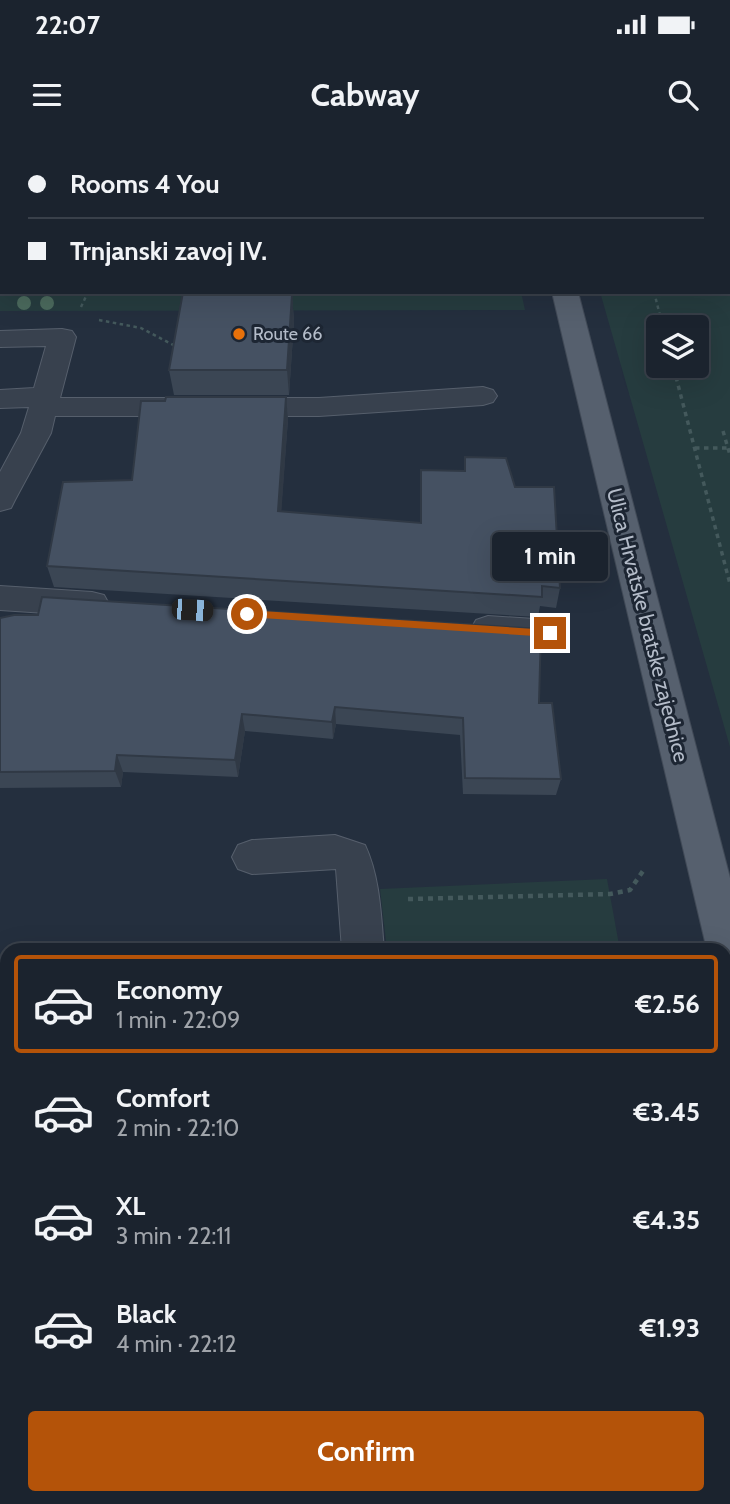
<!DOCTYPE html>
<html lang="en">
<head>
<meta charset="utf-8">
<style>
	body { margin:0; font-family:Cabin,sans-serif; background:#242b36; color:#f1f3f6; height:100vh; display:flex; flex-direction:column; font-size:26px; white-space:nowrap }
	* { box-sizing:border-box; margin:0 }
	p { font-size:23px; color:#a0a4aa }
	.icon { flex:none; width:38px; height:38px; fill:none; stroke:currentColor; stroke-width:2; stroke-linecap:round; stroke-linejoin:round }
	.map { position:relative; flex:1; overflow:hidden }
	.panel { position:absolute; left:0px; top:803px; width:732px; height:562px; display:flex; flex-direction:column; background:#1b232e; border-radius:21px 21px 0 0; box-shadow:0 7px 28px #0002,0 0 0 2px #39404a }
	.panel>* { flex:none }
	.hud { position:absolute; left:0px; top:0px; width:732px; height:154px; box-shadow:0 7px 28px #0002,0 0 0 2px #39404a; display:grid; align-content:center; height:154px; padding:0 28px; background:#1b232e }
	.tools { position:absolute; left:646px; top:175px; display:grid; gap:14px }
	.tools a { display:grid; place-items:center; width:63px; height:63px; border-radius:7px; background:#1b232e; box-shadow:0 7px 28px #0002,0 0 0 2px #39404a; font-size:35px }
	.end { position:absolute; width:32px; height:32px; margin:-16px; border:9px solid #b45309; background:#fff; box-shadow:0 0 0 4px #fff }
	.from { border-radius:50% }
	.bubble { position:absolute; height:49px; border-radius:7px; background:#1b232e; box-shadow:0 7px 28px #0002,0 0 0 2px #39404a; font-size:23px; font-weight:800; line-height:49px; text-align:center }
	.car { position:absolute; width:21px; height:42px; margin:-21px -10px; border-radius:9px; box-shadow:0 0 5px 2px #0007; background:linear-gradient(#222 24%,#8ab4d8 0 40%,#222 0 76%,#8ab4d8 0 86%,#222 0) }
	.hud b { display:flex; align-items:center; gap:24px; height:66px; font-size:26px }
	.hud b+b { border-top:2px solid #39404a }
	.hud i { width:18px; height:18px; background:#f1f3f6 }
	ul { padding:12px 0 0; list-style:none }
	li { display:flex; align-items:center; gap:21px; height:98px; margin:0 14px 10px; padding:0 14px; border:4px solid transparent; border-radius:7px }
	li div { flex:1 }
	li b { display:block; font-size:26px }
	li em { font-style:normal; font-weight:800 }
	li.on { border-color:#b45309 }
	li>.icon { width:63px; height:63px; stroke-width:1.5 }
	.button { display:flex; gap:14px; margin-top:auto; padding:14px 28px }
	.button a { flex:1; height:80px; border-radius:7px; background:#b45309; color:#fff; font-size:28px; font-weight:800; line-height:80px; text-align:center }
	.status { display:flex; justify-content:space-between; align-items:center; height:49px; padding:0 35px; background:#1b232e; direction:ltr }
	.status svg { height:19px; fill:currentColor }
	header { display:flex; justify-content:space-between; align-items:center; height:91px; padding:0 28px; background:#1b232e; font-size:32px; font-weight:800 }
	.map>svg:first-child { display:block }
</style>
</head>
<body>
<div class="status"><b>22:07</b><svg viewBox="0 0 49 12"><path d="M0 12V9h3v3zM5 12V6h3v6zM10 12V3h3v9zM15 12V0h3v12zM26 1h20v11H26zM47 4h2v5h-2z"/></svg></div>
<header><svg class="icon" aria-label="menu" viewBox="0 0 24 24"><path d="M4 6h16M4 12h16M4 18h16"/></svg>Cabway<svg class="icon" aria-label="search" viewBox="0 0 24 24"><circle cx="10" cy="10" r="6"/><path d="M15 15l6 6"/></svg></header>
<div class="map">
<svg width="730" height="1364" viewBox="0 0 730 1364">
	<rect width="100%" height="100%" fill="#242f3e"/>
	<path fill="#263c3f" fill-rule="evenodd" d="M0 0 468 2H2V152H521L525 170 0 171Z
		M557 0H730V607L600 152H730V2ZM696 187V226H658V187Z
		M607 739 620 810H387L380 749Z
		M725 1111 730 1113V1263L724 1236Z"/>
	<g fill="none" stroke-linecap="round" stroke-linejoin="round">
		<g stroke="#565f6c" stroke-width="2">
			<path id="minor" d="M62 189 72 191 76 197 60 258H319L483 247 493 250 497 256 493 262 483 265 319 276H55L51 293 15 360 11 368 0 371V332L21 293 29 267 0 268V250L34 248 46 206 0 207V191Z
				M0 446 92 452 104 455 109 464 104 473 92 476 0 470Z
				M488 476 550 480 562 484 567 493 562 502C538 510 500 506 476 498L471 489 476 480Z
				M335 695 365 705C380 737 381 775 384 810H342L336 729 252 734 238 729 232 717 238 705 252 700Z
				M0 967H7V1013H0Z
				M320 1358H374L375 1364H321Z"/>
		</g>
		<g stroke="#414a57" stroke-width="2">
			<path id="major" d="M517 0H539V2H517Z
				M552 152H578L730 738V837L724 835V810H707Z"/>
		</g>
		<path stroke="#44595c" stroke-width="2.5" stroke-dasharray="3.5 3.5" stroke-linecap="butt" d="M17 2H54
			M261 2 264 0
			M359 2 363 0
			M654 152 663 187
			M81 167 88 152
			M99 180 141 188 179 208
			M673 226 676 239"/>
		<path stroke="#44595c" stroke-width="3.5" stroke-dasharray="4.5 4.5" stroke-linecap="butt" d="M676 237 730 444
			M723 291 730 315
			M695 308H730"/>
		<path stroke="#44595c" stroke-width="4.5" stroke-dasharray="5 5" stroke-linecap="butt" d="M408 759 610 754 630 750 645 728"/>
		<use href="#minor" fill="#38414e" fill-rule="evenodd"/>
		<use href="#major" fill="#56606e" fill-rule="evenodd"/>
	</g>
	<g fill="#4b6a5d">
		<circle cx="24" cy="163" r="7"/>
		<circle cx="47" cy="163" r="7"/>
	</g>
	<path fill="#3b4654" d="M183 152H278V155H292L294 181 289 255H174L169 230Z
		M286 257 288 279 281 371 420 383 421 330 464 331 465 317 515 347 560 448 556 468 540 466 538 477 54 447 47 426 132 340 165 261Z
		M0 478 539 563 561 639 556 655 463 654 460 595 336 584 333 599 245 591 238 637 123 632 121 647 0 648Z"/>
	<path fill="#303945" d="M292 155 294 181 289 255 287 230Z
		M286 257 288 279 280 391 278 371Z
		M335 567 336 584 333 599 332 582Z
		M242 574 245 591 238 637 235 620Z
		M117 615 123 632 121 647 115 631Z"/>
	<path fill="#455162" stroke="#303945" stroke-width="2" d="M183 152H277V155H292L287 230H169Z
		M166 257H286L278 371 421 383V330L465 331V317L506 318 515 347H554L560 448 542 446V457L47 426 63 342 132 340 141 261H165Z
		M42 457 541 489 539 563H552L561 639 465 638 463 578 335 567 332 582 242 574 235 620 117 615 115 631 0 632V478L14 475H38Z
		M0 1028H7V1358H411V1364H376L374 1360H318L317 1364H0Z"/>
	<path fill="#b45309" d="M247 470 550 490 555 493 550 497 247 477 242 474Z"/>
	<circle fill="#e8710a" stroke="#1d2633" stroke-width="2.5" cx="239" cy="194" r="7"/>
	<g text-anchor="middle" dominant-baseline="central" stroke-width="6" stroke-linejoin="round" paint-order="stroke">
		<g font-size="18" fill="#b4bcc9" stroke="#1d2633" text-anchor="start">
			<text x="253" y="194">Route 66</text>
		</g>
		<g font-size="21" fill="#b4bcc9" stroke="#1d2633">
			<text transform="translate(648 485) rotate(76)">Ulica Hrvatske bratske zajednice</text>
		</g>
	</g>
</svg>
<div class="tools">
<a><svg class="icon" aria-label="layers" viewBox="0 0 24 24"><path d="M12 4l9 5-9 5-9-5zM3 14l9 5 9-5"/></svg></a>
</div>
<i class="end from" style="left:247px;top:474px"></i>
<i class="end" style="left:550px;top:493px"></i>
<div class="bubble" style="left:492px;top:392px;width:116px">1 min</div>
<i class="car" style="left:192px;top:470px;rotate:94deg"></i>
<div class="hud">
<b><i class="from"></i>Rooms 4 You</b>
<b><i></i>Trnjanski zavoj IV.</b>
</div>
<section class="panel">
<ul>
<li class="on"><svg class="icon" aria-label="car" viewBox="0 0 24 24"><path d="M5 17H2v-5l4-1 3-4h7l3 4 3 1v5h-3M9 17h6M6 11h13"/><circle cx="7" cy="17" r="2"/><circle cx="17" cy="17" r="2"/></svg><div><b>Economy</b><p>1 min · 22:09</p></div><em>€2.56</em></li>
<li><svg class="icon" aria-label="car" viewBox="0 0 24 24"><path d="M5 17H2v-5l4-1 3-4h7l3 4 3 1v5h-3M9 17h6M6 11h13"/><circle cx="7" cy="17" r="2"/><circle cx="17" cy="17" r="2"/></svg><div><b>Comfort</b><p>2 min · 22:10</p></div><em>€3.45</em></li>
<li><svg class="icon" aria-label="car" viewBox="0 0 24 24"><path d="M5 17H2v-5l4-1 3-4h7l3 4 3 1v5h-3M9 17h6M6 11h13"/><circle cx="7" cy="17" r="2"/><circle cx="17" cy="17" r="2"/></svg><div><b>XL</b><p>3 min · 22:11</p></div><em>€4.35</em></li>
<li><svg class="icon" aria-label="car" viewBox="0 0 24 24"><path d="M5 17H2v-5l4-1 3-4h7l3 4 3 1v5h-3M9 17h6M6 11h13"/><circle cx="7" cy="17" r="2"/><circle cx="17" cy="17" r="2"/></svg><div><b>Black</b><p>4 min · 22:12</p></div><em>€1.93</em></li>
</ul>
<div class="button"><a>Confirm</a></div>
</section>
</div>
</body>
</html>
